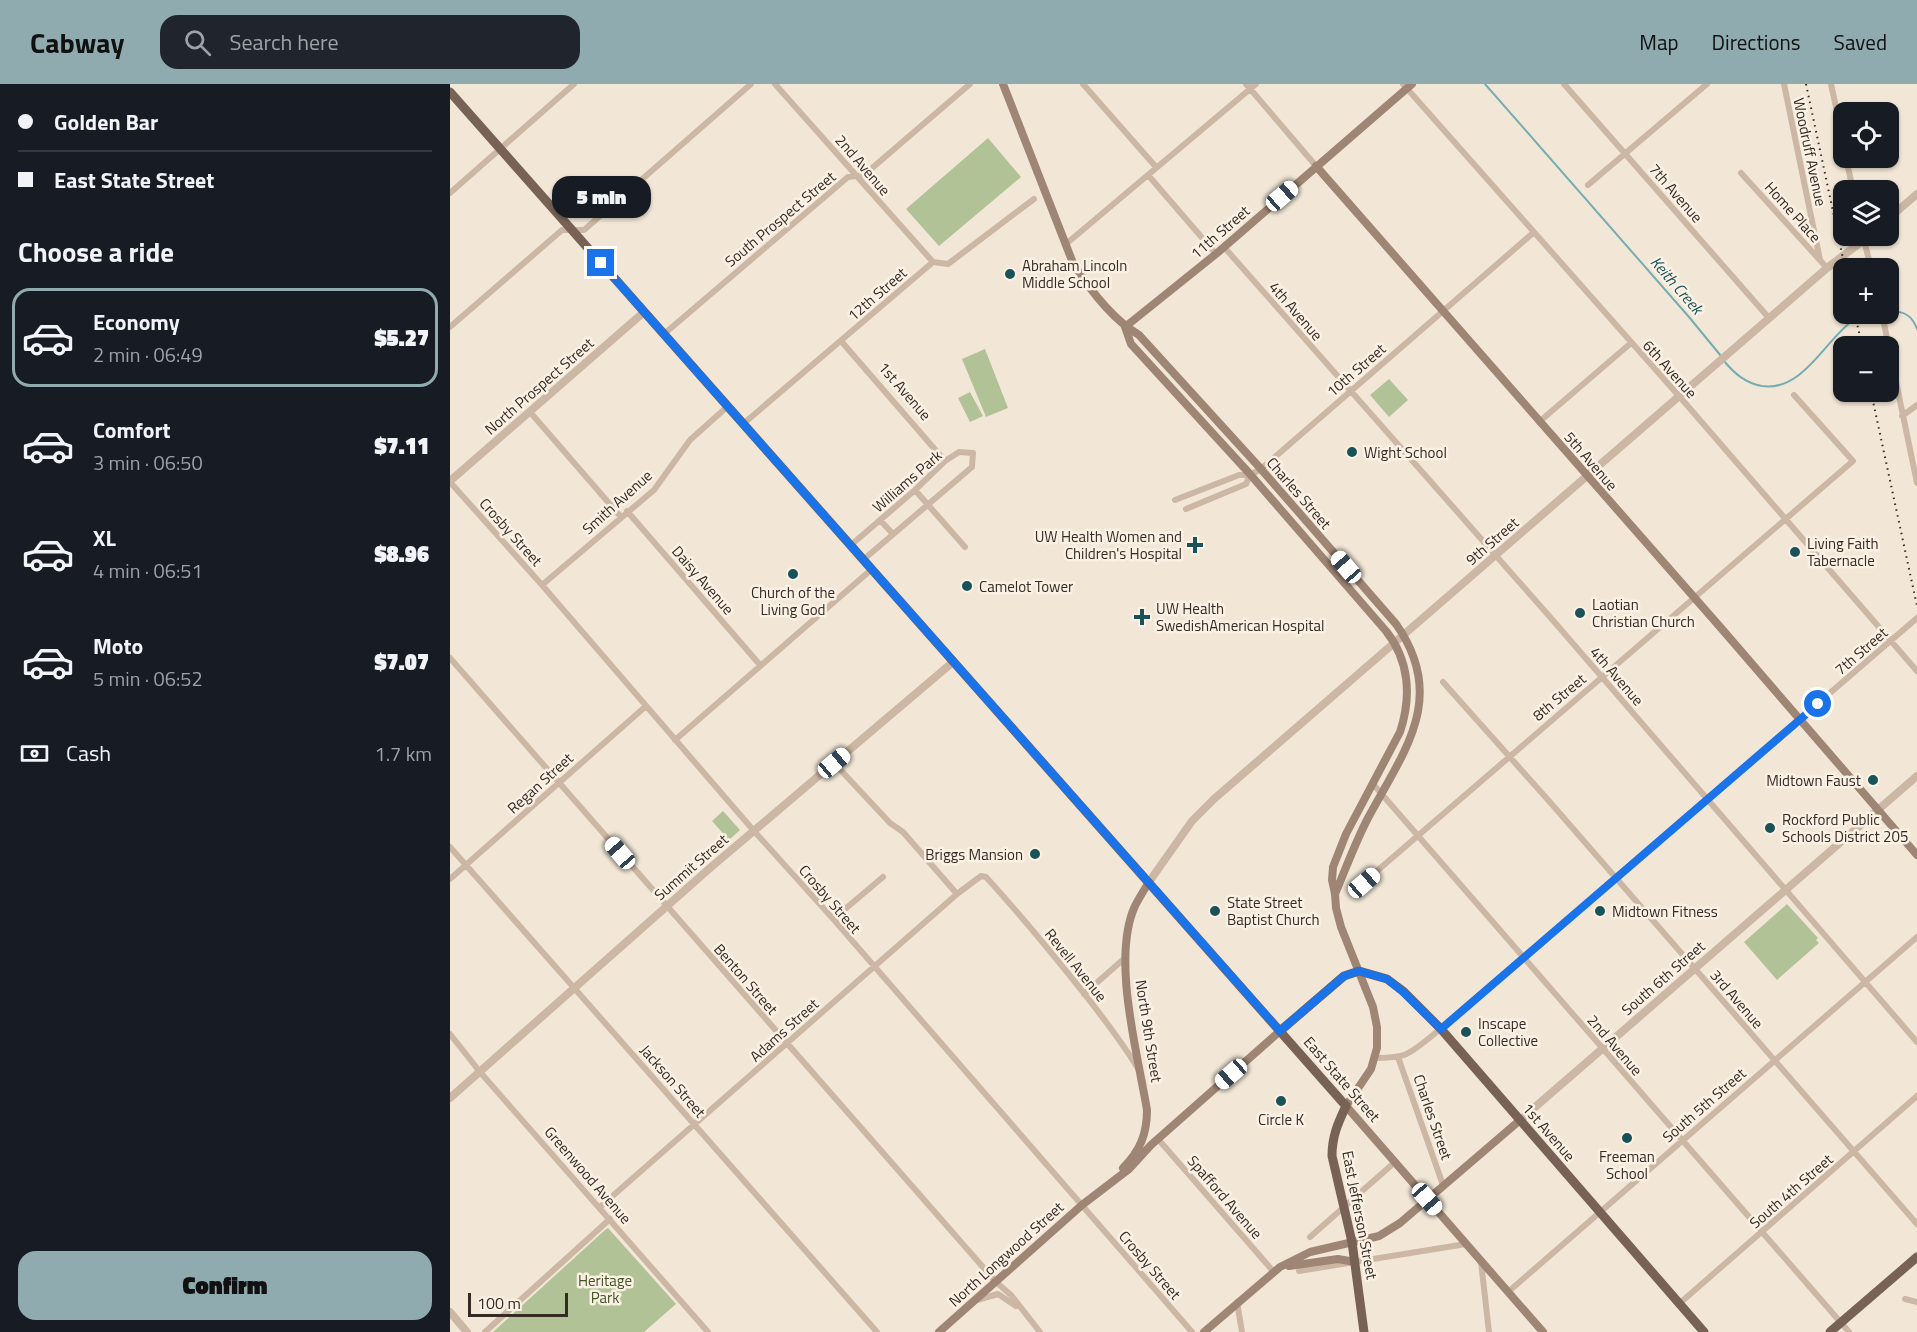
<!DOCTYPE html>
<html lang="en">
<head>
<meta charset="utf-8">
<style>
	body { margin:0; font-family:"Titillium Web",sans-serif; background:#20242c; color:#f1f3f6; height:100vh; display:flex; flex-direction:column; font-size:22px; white-space:nowrap }
	* { box-sizing:border-box; margin:0 }
	p { font-size:20px; color:#9ea1a6 }
	.icon { flex:none; width:33px; height:33px; fill:none; stroke:currentColor; stroke-width:2; stroke-linecap:round; stroke-linejoin:round }
	.map { position:relative; flex:1; overflow:hidden }
	.side { display:flex; flex-direction:column; background:#171b24; width:450px }
	.side>* { flex:none }
	.hud { display:grid; align-content:center; height:132px; padding:0 18px; background:#171b24 }
	.controls { position:absolute; left:1383px; top:18px; display:grid; gap:12px }
	.controls a { display:grid; place-items:center; width:66px; height:66px; border-radius:12px; background:#171b24; box-shadow:0 2px 4px #0004; font-size:30px }
	.scale { position:absolute; left:18px; bottom:15px; width:100px; box-sizing:border-box; padding-left:6px; border:3px solid #352b25; border-top:0; font-size:16px; line-height:21px; white-space:nowrap; color:#352b25; -webkit-text-stroke:4px #faf1e4; paint-order:stroke }
	.end { position:absolute; width:27px; height:27px; margin:-14px; border:8px solid #1a73e8; background:#fff; box-shadow:0 0 0 3px #fff }
	.from { border-radius:50% }
	.bubble { position:absolute; height:42px; border-radius:18px; background:#171b24; box-shadow:0 2px 4px #0004; font-size:20px; font-weight:800; line-height:42px; text-align:center }
	.car { position:absolute; width:18px; height:36px; margin:-18px -9px; border-radius:8px; box-shadow:0 0 4px 2px #0007; background:linear-gradient(#fff 24%,#345 0 40%,#fff 0 76%,#345 0 86%,#fff 0) }
	.hud b { display:flex; align-items:center; gap:21px; height:57px; font-size:22px }
	.hud b+b { border-top:2px solid #363941 }
	.hud i { width:15px; height:15px; background:#f1f3f6 }
	ul { padding:0; list-style:none }
	li { display:flex; align-items:center; gap:18px; height:99px; margin:0 12px 9px; padding:0 6px; border:3px solid transparent; border-radius:18px }
	li div { flex:1 }
	li b { display:block; font-size:22px }
	li em { font-style:normal; font-weight:800 }
	li.selected { border-color:#90abaf }
	li>.icon { width:54px; height:54px; stroke-width:1.5 }
	h2 { padding:0 18px; font-size:27px; line-height:72px }
	.pay { display:flex; align-items:center; gap:15px; height:66px; padding:0 18px; font-size:22px }
	.pay p { margin-inline-start:auto }
	.cta { display:flex; gap:12px; margin-top:auto; padding:12px 18px }
	.cta a { flex:1; height:69px; border-radius:18px; background:#90abaf; color:#111; font-size:24px; font-weight:800; line-height:69px; text-align:center }
	header { display:flex; align-items:center; gap:36px; box-sizing:border-box; height:84px; padding:0 30px; background:#90abaf; color:#111 }
	header strong { font-size:28px }
	nav { display:flex; gap:33px; margin-inline-start:auto; font-size:21px }
	.search { width:420px; height:54px; background:#20242c; display:flex; align-items:center; gap:15px; box-sizing:border-box; padding:0 21px; border-radius:18px; color:#9ea1a6; font-size:22px }
	main { display:flex; flex:1; min-height:0 }
	.map>svg:first-child { display:block }
</style>
</head>
<body>
<header>
<strong>Cabway</strong>
<div class="search"><svg class="icon" aria-label="search" viewBox="0 0 24 24"><circle cx="10" cy="10" r="6"/><path d="M15 15l6 6"/></svg>Search here</div>
<nav><a>Map</a><a>Directions</a><a>Saved</a></nav>
</header>
<main>
<section class="side">
<div class="hud">
<b><i class="from"></i>Golden Bar</b>
<b><i></i>East State Street</b>
</div>
<h2>Choose a ride</h2>
<ul>
<li class="selected"><svg class="icon" aria-label="car" viewBox="0 0 24 24"><path d="M5 17H2v-5l4-1 3-4h7l3 4 3 1v5h-3M9 17h6M6 11h13"/><circle cx="7" cy="17" r="2"/><circle cx="17" cy="17" r="2"/></svg><div><b>Economy</b><p>2 min · 06:49</p></div><em>$5.27</em></li>
<li><svg class="icon" aria-label="car" viewBox="0 0 24 24"><path d="M5 17H2v-5l4-1 3-4h7l3 4 3 1v5h-3M9 17h6M6 11h13"/><circle cx="7" cy="17" r="2"/><circle cx="17" cy="17" r="2"/></svg><div><b>Comfort</b><p>3 min · 06:50</p></div><em>$7.11</em></li>
<li><svg class="icon" aria-label="car" viewBox="0 0 24 24"><path d="M5 17H2v-5l4-1 3-4h7l3 4 3 1v5h-3M9 17h6M6 11h13"/><circle cx="7" cy="17" r="2"/><circle cx="17" cy="17" r="2"/></svg><div><b>XL</b><p>4 min · 06:51</p></div><em>$8.96</em></li>
<li><svg class="icon" aria-label="car" viewBox="0 0 24 24"><path d="M5 17H2v-5l4-1 3-4h7l3 4 3 1v5h-3M9 17h6M6 11h13"/><circle cx="7" cy="17" r="2"/><circle cx="17" cy="17" r="2"/></svg><div><b>Moto</b><p>5 min · 06:52</p></div><em>$7.07</em></li>
</ul>
<div class="pay"><svg class="icon" aria-label="cash" viewBox="0 0 24 24"><path d="M3 7h18v10H3z"/><circle cx="12" cy="12" r="2"/></svg>Cash<p>1.7 km</p></div>
<div class="cta"><a>Confirm</a></div>
</section>
<div class="map">
<svg width="1467" height="1248" viewBox="0 0 1467 1248">
	<rect width="100%" height="100%" fill="#f2e7d7"/>
	<path fill="#b2c297" d="M538 54 571 93 489 162 456 125Z
		M535 265 558 324 536 333 512 275Z
		M939 295 958 316 939 333 920 311Z
		M520 308 533 332 520 338 508 314Z
		M273 727 290 746 279 756 262 737Z
		M1337 820 1368 854 1366 856 1369 859 1327 896 1294 858Z
		M158 1144 226 1220 194 1248H43L155 1146Z"/>
	<g fill="none" stroke-linecap="round" stroke-linejoin="round">
		<path stroke="#75acb1" stroke-width="2" d="M1035 0 1239 233 1271 272
			M1438 228C1453 226 1462 231 1467 245
			M1274 277C1284 289 1295 299 1312 302 1352 308 1374 258 1402 237 1408 232 1420 231 1428 230"/>
		<path stroke="#cbb7a3" stroke-width="6" d="M325 0 483 178
			M633 0 706 83
			M796 0 866 82
			M953 0 1236 320 1467 587
			M1114 0 1319 234
			M1334 0 1370 176
			M1381 0 1394 60
			M1396 74 1403 106
			M1291 89 1377 184
			M698 91 766 170
			M1138 101 1257 0
			M0 109 124 0
			M1413 152 1421 184
			M616 160 806 0
			M774 163 1107 541 1467 958
			M1432 230 1467 399
			M0 243 112 146H134L301 0
			M214 250 398 93 414 91 520 0
			M391 257 495 377
			M80 328 171 433
			M1452 332 1467 321
			M1089 338 1181 259
			M293 340 483 178 498 180 584 115
			M0 398 92 501 304 747 385 837 742 1248
			M465 406 515 463
			M725 416 789 391H800
			M736 425 796 400 800 391 811 385 1083 149
			M177 427 310 581
			M430 436 443 450
			M401 461 465 406 495 377 509 368 523 369 522 383 413 476
			M92 501 204 406 240 356 278 322
			M0 574 546 1198 561 1211 590 1248
			M993 598 1099 717 1467 1140
			M225 656 422 485
			M384 679 440 739 453 748 507 810
			M923 700 1399 1248
			M0 763 427 1248
			M0 795 196 622
			M913 799 1403 377 1344 311
			M385 837 388 831 433 793
			M634 910 676 873
			M0 950 30 988 258 1248
			M948 973 993 1101
			M924 974C957 974 958 971 983 951L1467 534
			M708 1055 823 1187
			M150 1123 507 810 531 792 536 793C567 827 596 862 625 898 647 926 669 953 687 983
			M860 1153 945 1078
			M1031 1178 1039 1248
			M849 1187 1016 1160
			M1058 1208 1467 853
			M1455 1215 1467 1218
			M527 1216 548 1210 566 1222
			M787 1218 792 1248
			M1230 1219 1467 1012
			M35 1248 160 1135"/>
		<path stroke="#cbb7a3" stroke-width="8" d="M1438 135 1467 110
			M0 397 194 228
			M699 798 742 737 764 715 1377 184 1419 152
			M0 1014 260 784 503 578
			M1069 1037 1467 692
			M0 1228 17 1248"/>
		<path stroke="#9f8574" stroke-width="8" d="M553 0 623 179C640 206 662 235 689 251L811 385 946 540C998 614 954 667 918 734 905 759 896 784 885 810
			M866 82 1271 544 1467 771
			M675 243 681 260 799 389 936 547C959 576 962 612 950 648L896 750 883 783 882 796 885 810 886 824 891 843 923 923 927 943V964L921 985 896 1022 1093 1248
			M675 243 766 170 962 0
			M673 1084C690 1067 697 1050 697 1026 688 971 661 874 685 822 689 814 694 806 699 798
			M839 1182 888 1175 905 1178
			M489 1248 632 1121 679 1085 701 1061 830 947
			M754 1248 830 1183 860 1168 929 1152 950 1139 1069 1037"/>
		<path stroke="#786255" stroke-width="9" d="M0 8 896 1022C888 1039 882 1052 882 1072L902 1158 914 1248
			M830 947 894 892 909 887 937 895 953 907 991 945 1254 1248
			M1380 1248 1467 1173"/>
		<path stroke="#352b25" stroke-width="2" stroke-dasharray="1.5 4.5" stroke-linecap="butt" d="M1356 0 1395 184
			M1405 230 1412 262
			M1421 308 1467 522"/>
	</g>
	<g fill="none" stroke-linecap="round" stroke-linejoin="round">
		<path stroke="#1a73e8" stroke-width="8" d="M151 179 830 947 894 892 909 887 937 895 953 908 991 945 1368 620"/>
	</g>
	<g fill="#195259" stroke="#faf1e4" stroke-width="2">
		<circle cx="560" cy="190" r="6"/>
		<circle cx="902" cy="368" r="6"/>
		<path d="M742 452h6v6h6v6h-6v6h-6v-6h-6v-6h6z"/>
		<circle cx="1345" cy="468" r="6"/>
		<circle cx="343" cy="490" r="6"/>
		<circle cx="517" cy="502" r="6"/>
		<circle cx="1130" cy="529" r="6"/>
		<path d="M689 524h6v6h6v6h-6v6h-6v-6h-6v-6h6z"/>
		<circle cx="1423" cy="696" r="6"/>
		<circle cx="1320" cy="744" r="6"/>
		<circle cx="585" cy="770" r="6"/>
		<circle cx="765" cy="827" r="6"/>
		<circle cx="1150" cy="827" r="6"/>
		<circle cx="1016" cy="948" r="6"/>
		<circle cx="831" cy="1017" r="6"/>
		<circle cx="1177" cy="1054" r="6"/>
	</g>
	<g text-anchor="middle" dominant-baseline="central" stroke-width="5" stroke-linejoin="round" paint-order="stroke">
		<g font-size="15" fill="#352b25" stroke="#faf1e4">
			<text transform="translate(1360 68) rotate(78)">Woodruff Avenue</text>
			<text transform="translate(413 81) rotate(49)">2nd Avenue</text>
			<text transform="translate(1226 109) rotate(49)">7th Avenue</text>
			<text transform="translate(1343 128) rotate(48)">Home Place</text>
			<text transform="translate(330 135) rotate(-40)">South Prospect Street</text>
			<text transform="translate(770 148) rotate(-41)">11th Street</text>
			<text transform="translate(427 210) rotate(-41)">12th Street</text>
			<text transform="translate(846 227) rotate(49)">4th Avenue</text>
			<text transform="translate(1220 285) rotate(48)">6th Avenue</text>
			<text transform="translate(906 286) rotate(-41)">10th Street</text>
			<text transform="translate(89 302) rotate(-41)">North Prospect Street</text>
			<text transform="translate(455 307) rotate(49)">1st Avenue</text>
			<text transform="translate(1141 377) rotate(49)">5th Avenue</text>
			<text transform="translate(457 397) rotate(-41)">Williams Park</text>
			<text transform="translate(849 409) rotate(49)">Charles Street</text>
			<text transform="translate(167 418) rotate(-42)">Smith Avenue</text>
			<text transform="translate(61 448) rotate(48)">Crosby Street</text>
			<text transform="translate(1042 457) rotate(-41)">9th Street</text>
			<text transform="translate(253 496) rotate(49)">Daisy Avenue</text>
			<text transform="translate(1411 567) rotate(-41)">7th Street</text>
			<text transform="translate(1167 592) rotate(49)">4th Avenue</text>
			<text transform="translate(1109 613) rotate(-40)">8th Street</text>
			<text transform="translate(90 699) rotate(-42)">Regan Street</text>
			<text transform="translate(241 783) rotate(-41)">Summit Street</text>
			<text transform="translate(380 815) rotate(49)">Crosby Street</text>
			<text transform="translate(626 881) rotate(51)">Revell Avenue</text>
			<text transform="translate(1213 894) rotate(-41)">South 6th Street</text>
			<text transform="translate(296 895) rotate(49)">Benton Street</text>
			<text transform="translate(1287 915) rotate(49)">3rd Avenue</text>
			<text transform="translate(334 946) rotate(-42)">Adams Street</text>
			<text transform="translate(699 947) rotate(81)">North 9th Street</text>
			<text transform="translate(1165 961) rotate(49)">2nd Avenue</text>
			<text transform="translate(892 995) rotate(49)">East State Street</text>
			<text transform="translate(223 997) rotate(49)">Jackson Street</text>
			<text transform="translate(1254 1021) rotate(-41)">South 5th Street</text>
			<text transform="translate(983 1033) rotate(71)">Charles Street</text>
			<text transform="translate(1099 1048) rotate(49)">1st Avenue</text>
			<text transform="translate(138 1091) rotate(49)">Greenwood Avenue</text>
			<text transform="translate(1341 1107) rotate(-41)">South 4th Street</text>
			<text transform="translate(775 1113) rotate(49)">Spafford Avenue</text>
			<text transform="translate(910 1131) rotate(79)">East Jefferson Street</text>
			<text transform="translate(556 1170) rotate(-42)">North Longwood Street</text>
			<text transform="translate(700 1181) rotate(49)">Crosby Street</text>
		</g>
		<g font-size="15" fill="#352b25" stroke="#faf1e4" text-anchor="start">
			<text x="572" y="181">Abraham Lincoln<tspan x="572" dy="17">Middle School</tspan></text>
			<text x="914" y="368">Wight School</text>
			<text x="732" y="452" text-anchor="end">UW Health Women and<tspan x="732" dy="17">Children's Hospital</tspan></text>
			<text x="1357" y="459">Living Faith<tspan x="1357" dy="17">Tabernacle</tspan></text>
			<text x="529" y="502">Camelot Tower</text>
			<text x="343" y="508" text-anchor="middle">Church of the<tspan x="343" dy="17">Living God</tspan></text>
			<text x="1142" y="520">Laotian<tspan x="1142" dy="17">Christian Church</tspan></text>
			<text x="706" y="524">UW Health<tspan x="706" dy="17">SwedishAmerican Hospital</tspan></text>
			<text x="1411" y="696" text-anchor="end">Midtown Faust</text>
			<text x="1332" y="735">Rockford Public<tspan x="1332" dy="17">Schools District 205</tspan></text>
			<text x="573" y="770" text-anchor="end">Briggs Mansion</text>
			<text x="777" y="818">State Street<tspan x="777" dy="17">Baptist Church</tspan></text>
			<text x="1162" y="827">Midtown Fitness</text>
			<text x="1028" y="939">Inscape<tspan x="1028" dy="17">Collective</tspan></text>
			<text x="831" y="1035" text-anchor="middle">Circle K</text>
			<text x="1177" y="1072" text-anchor="middle">Freeman<tspan x="1177" dy="17">School</tspan></text>
		</g>
		<g font-size="15" fill="#435528" stroke="#faf1e4">
			<text x="155" y="1196">Heritage<tspan x="155" dy="17">Park</tspan></text>
		</g>
		<g font-size="16" font-style="italic" fill="#195259" stroke="#faf1e4">
			<text transform="translate(1227 201) rotate(49)">Keith Creek</text>
		</g>
	</g>
</svg>
<div class="controls">
<a><svg class="icon" aria-label="locate" viewBox="0 0 24 24"><circle cx="12" cy="12" r="6"/><path d="M12 2v4M12 18v4M2 12h4M18 12h4"/></svg></a>
<a><svg class="icon" aria-label="layers" viewBox="0 0 24 24"><path d="M12 4l9 5-9 5-9-5zM3 14l9 5 9-5"/></svg></a>
<a>+</a>
<a>−</a>
</div>
<div class="scale">100 m</div>
<i class="end from" style="left:1368px;top:620px"></i>
<i class="end" style="left:151px;top:179px"></i>
<div class="bubble" style="left:102px;top:92px;width:99px">5 min</div>
<i class="car" style="left:832px;top:112px;rotate:49deg"></i>
<i class="car" style="left:896px;top:483px;rotate:319deg"></i>
<i class="car" style="left:384px;top:679px;rotate:50deg"></i>
<i class="car" style="left:170px;top:769px;rotate:319deg"></i>
<i class="car" style="left:914px;top:799px;rotate:49deg"></i>
<i class="car" style="left:781px;top:990px;rotate:229deg"></i>
<i class="car" style="left:977px;top:1115px;rotate:139deg"></i>
</div>
</main>
</body>
</html>
